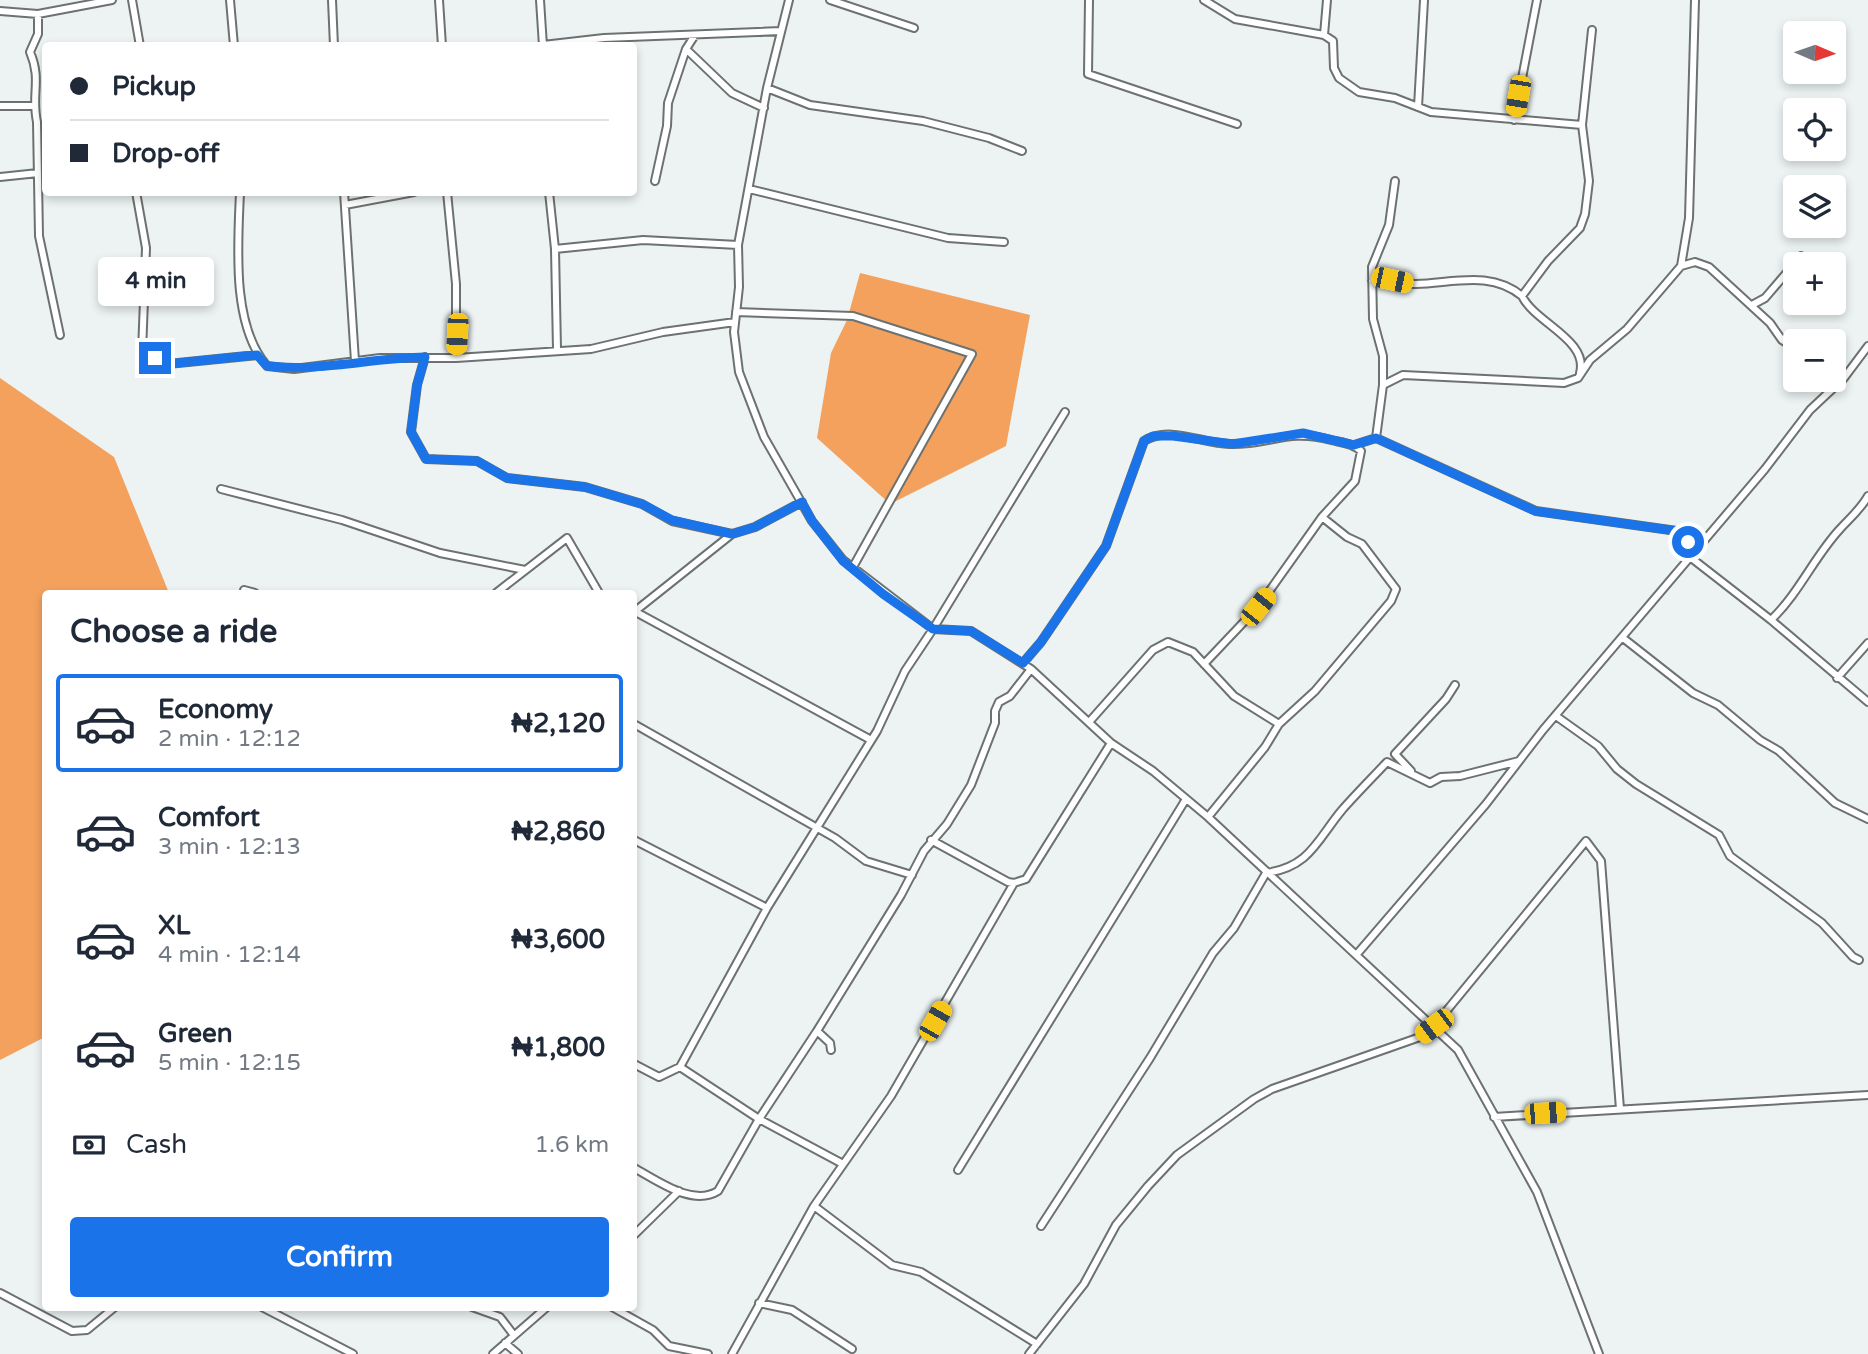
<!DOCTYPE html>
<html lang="en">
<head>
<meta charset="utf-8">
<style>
	body { margin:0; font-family:"Varela Round",sans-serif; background:#f2f2f3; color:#1f2937; height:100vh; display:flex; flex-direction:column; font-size:26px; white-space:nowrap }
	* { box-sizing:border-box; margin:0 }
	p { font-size:23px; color:#747a83 }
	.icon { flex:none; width:38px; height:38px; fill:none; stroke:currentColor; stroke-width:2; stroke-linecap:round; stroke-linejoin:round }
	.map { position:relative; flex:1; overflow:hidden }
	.panel { position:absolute; left:42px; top:590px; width:595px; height:721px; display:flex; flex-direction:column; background:#fff; border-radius:7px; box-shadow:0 4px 10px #0003 }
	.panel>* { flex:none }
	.guide { position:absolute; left:42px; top:42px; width:595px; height:154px; border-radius:7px; box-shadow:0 4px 10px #0003; display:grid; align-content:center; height:154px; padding:0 28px; background:#fff }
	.needle { width:46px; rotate:92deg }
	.controls { position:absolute; left:1783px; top:21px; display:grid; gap:14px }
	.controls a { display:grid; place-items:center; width:63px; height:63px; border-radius:7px; background:#fff; box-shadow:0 4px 10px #0003; font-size:35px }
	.end { position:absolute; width:32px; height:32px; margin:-16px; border:9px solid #1a73e8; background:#fff; box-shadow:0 0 0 4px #fff }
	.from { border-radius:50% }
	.bubble { position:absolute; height:49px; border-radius:7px; background:#fff; box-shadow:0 4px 10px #0003; font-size:23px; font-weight:700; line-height:49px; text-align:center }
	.car { position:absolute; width:21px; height:42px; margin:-21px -10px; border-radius:9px; box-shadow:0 0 5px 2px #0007; background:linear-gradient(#f5c518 24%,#345 0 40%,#f5c518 0 76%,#345 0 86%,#f5c518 0) }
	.guide b { display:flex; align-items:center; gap:24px; height:66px; font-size:26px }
	.guide b+b { border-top:2px solid #e0e1e3 }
	.guide i { width:18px; height:18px; background:#1f2937 }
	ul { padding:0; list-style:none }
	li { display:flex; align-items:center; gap:21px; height:98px; margin:0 14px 10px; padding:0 14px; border:4px solid transparent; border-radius:7px }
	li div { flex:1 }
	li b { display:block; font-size:26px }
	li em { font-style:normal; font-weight:700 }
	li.selected { border-color:#1a73e8 }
	li>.icon { width:63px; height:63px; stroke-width:1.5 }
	h2 { padding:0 28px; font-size:32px; line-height:84px }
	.pay { display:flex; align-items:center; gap:18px; height:77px; padding:0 28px; font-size:26px }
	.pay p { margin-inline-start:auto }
	.primary-button { display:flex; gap:14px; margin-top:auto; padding:14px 28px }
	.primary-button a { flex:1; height:80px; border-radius:7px; background:#1a73e8; color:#fff; font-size:28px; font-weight:700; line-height:80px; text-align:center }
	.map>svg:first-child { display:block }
</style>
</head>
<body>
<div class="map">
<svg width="1868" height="1354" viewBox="0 0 1868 1354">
	<rect width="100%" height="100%" fill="#ecf3f2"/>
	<path fill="#f4a15d" d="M860 273 1030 315 1006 446 890 504 817 438 831 353 847 320Z
		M0 378 114 457 169 593H46L45 1037 0 1060Z"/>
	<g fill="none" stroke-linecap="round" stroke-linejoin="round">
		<g stroke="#6c7271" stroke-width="10">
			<path id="street" d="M132 0 140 46
				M230 0 234 46
				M332 0 334 46
				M439 0 442 46
				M540 0 543 46
				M789 0 767 88 738 245 739 287 734 332 739 372 764 437 812 521 843 560 933 629 971 631 1031 669 1111 743 1153 771 1208 817 1458 1050 1537 1192 1599 1354
				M830 0 914 28
				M1089 0 1088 74 1237 124
				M1204 0 1235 19 1324 35 1333 41 1334 68 1339 78 1359 92 1395 98 1431 112 1582 125
				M0 11 38 14 112 0
				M38 14V34L30 52C42 80 31 94 37 122L39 236 60 335
				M695 35 686 49 732 93 764 108
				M1324 35 1327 0
				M543 45 604 38 781 31
				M767 88 810 105 923 121 989 138 1022 151
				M0 106H34
				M1418 107 1424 0
				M1514 120 1537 0
				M0 177 38 173
				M655 181 667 126 668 103 686 49
				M749 189 948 238 1004 242
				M136 192 146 248 142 352 168 364 257 355
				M240 192C238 244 231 325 267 366L294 369 380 358H456L591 349 663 332 735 322
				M344 192 355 361
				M447 192 456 284V358
				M549 192 555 249 557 349
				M345 205 414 192
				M555 249 643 240 738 245
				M1681 266 1689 218 1695 0
				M1372 281C1387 280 1401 285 1416 284 1453 283 1491 270 1522 296
				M1752 305 1765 298 1801 256
				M736 312 853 316 972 354 853 567
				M425 357 417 385 411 432 426 459 477 461 507 478 585 487 642 504 672 521 732 534
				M1580 373C1589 340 1535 323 1522 296L1548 261 1580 228 1585 214 1589 181 1582 125 1592 30
				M1383 385V356L1373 319 1372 267 1389 225 1395 181
				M1376 438 1383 385 1403 375 1564 383 1578 378 1590 360 1627 329 1681 266 1695 262 1709 267 1770 323 1782 340 1796 349
				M1354 445 1376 438 1536 511 1677 531 1688 542 1690 557 1771 620 1868 702
				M221 489 342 520 440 553 525 570
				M244 590 255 593
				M496 593 567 538 599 593
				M634 611 871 740
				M634 612 732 534 755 527 802 502
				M1771 620C1800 592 1814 557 1840 529 1850 518 1860 510 1868 496
				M1623 638 1693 693 1718 705 1760 740 1779 751 1835 803 1868 819
				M1023 663 1041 642 1106 546 1144 441C1170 425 1203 444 1229 444 1271 445 1287 428 1331 440 1343 443 1352 443 1361 451L1355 481 1322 517 1258 607 1204 664
				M1837 678 1868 643
				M1556 716 1598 746 1617 769 1636 784 1719 835 1730 856 1822 923 1853 957 1859 960
				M1090 721 1153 650 1168 642 1193 652 1234 696 1279 724
				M634 724 835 838 866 861 912 875
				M1411 771 1395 754 1446 699 1455 685
				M1208 817 1265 747 1279 724 1315 691 1391 601 1396 589 1362 544 1347 537 1322 517
				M634 840 767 908
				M931 840 1008 882 1014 883 1026 879 1111 743
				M1357 954 1486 804 1543 730 1765 469 1810 410 1844 378 1868 346
				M831 1050 830 1043 817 1031 901 895 924 851 947 824 971 785 995 723V711L999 702 1010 696 1031 669
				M634 1064 659 1077 680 1067 767 908 877 731 905 671 933 629 1065 412
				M680 1067 759 1119 817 1031
				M1494 1117 1868 1095
				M634 1168C657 1180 692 1207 718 1191L759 1119 843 1164
				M958 1170 1186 799
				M814 1206 892 1265 921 1272 1037 1344
				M1041 1226 1150 1058 1213 953 1234 928 1266 873C1310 867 1317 840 1342 810 1356 794 1372 778 1387 762L1430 783 1441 777 1460 776 1519 761
				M634 1235 679 1191
				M0 1293 72 1331 87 1330 115 1307
				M759 1303 792 1310 852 1349
				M262 1307 353 1354
				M472 1307 500 1317 513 1334
				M612 1307 653 1330 669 1346 708 1354
				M505 1343 518 1354
				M493 1354 547 1307
				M732 1354 814 1206 891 1096 1014 883
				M1029 1354 1084 1284 1116 1225 1148 1186 1177 1155 1254 1099 1272 1089 1420 1037 1434 1026 1586 841 1601 861 1620 1109"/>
		</g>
		<use href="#street" stroke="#fff" stroke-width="6"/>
	</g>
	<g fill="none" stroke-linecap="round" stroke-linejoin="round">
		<path stroke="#1a73e8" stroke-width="9" d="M155 358 168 364 257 355 267 366C319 372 372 358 425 357L417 385 411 432 426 459 477 461 507 478 585 487 642 504 672 520 732 534 755 527 802 502 812 521 843 561 883 594 933 629 971 631 1023 663 1041 642 1106 546 1144 441 1153 436H1173L1233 444 1303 433 1354 445 1376 438 1535 511 1677 531 1688 542"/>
	</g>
</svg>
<div class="controls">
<a><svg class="needle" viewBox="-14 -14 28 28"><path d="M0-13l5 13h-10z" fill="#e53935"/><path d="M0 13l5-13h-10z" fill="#747a83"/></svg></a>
<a><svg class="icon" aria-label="locate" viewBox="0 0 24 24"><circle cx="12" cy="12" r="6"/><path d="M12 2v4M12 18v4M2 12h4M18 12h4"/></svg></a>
<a><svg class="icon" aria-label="layers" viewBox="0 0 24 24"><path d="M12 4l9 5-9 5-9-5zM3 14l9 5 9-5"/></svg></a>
<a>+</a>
<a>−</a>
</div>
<i class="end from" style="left:1688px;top:542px"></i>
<i class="end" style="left:155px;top:358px"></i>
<div class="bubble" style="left:98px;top:257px;width:116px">4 min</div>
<i class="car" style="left:1518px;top:96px;rotate:190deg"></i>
<i class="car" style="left:1392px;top:280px;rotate:102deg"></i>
<i class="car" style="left:457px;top:334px;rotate:183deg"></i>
<i class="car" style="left:1258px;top:607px;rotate:39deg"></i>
<i class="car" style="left:935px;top:1021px;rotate:30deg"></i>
<i class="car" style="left:1434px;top:1026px;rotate:233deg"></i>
<i class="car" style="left:1545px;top:1113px;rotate:86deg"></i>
<div class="guide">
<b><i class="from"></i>Pickup</b>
<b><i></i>Drop-off</b>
</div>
<section class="panel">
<h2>Choose a ride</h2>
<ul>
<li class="selected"><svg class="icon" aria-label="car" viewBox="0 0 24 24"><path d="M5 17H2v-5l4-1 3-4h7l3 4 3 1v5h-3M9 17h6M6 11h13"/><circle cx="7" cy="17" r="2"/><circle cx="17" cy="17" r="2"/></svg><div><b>Economy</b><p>2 min · 12:12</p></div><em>₦2,120</em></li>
<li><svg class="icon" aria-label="car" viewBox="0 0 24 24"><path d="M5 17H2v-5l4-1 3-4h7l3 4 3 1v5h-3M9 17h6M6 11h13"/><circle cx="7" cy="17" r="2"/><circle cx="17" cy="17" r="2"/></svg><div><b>Comfort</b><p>3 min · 12:13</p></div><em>₦2,860</em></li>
<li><svg class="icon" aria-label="car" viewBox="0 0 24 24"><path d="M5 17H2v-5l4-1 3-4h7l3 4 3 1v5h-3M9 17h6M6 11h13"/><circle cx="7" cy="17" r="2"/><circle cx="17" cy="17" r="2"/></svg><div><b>XL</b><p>4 min · 12:14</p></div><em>₦3,600</em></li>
<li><svg class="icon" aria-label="car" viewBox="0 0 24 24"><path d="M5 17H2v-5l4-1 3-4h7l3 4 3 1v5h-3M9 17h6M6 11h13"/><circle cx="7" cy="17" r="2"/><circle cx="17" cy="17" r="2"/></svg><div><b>Green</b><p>5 min · 12:15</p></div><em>₦1,800</em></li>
</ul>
<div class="pay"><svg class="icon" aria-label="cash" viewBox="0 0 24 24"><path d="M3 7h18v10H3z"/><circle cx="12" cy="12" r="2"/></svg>Cash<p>1.6 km</p></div>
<div class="primary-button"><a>Confirm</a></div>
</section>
</div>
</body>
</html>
